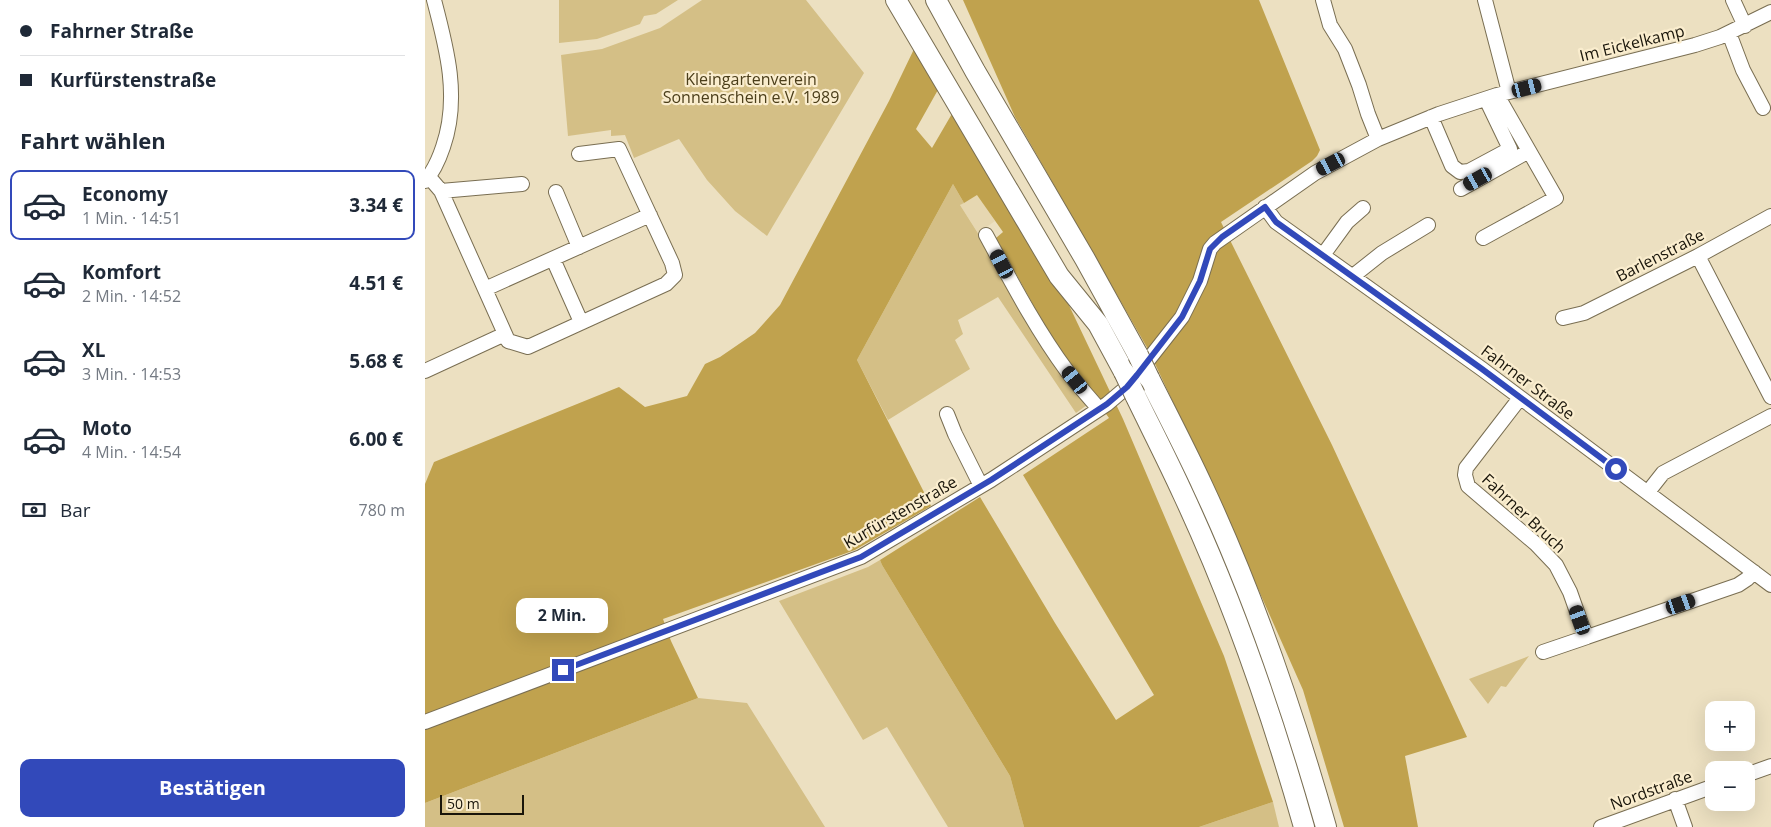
<!DOCTYPE html>
<html lang="de">
<head>
<meta charset="utf-8">
<style>
	body { margin:0; font-family:"Open Sans",sans-serif; background:#f6f6f7; color:#1f2937; height:100vh; display:flex; flex-direction:column; font-size:19px; white-space:nowrap }
	* { box-sizing:border-box; margin:0 }
	p { font-size:16px; color:#747a83 }
	.icon { flex:none; width:28px; height:28px; fill:none; stroke:currentColor; stroke-width:2; stroke-linecap:round; stroke-linejoin:round }
	.map { position:relative; flex:1; overflow:hidden }
	.sheet { display:flex; flex-direction:column; background:#fff; width:425px }
	.sheet>* { flex:none }
	.banner { display:grid; align-content:center; height:110px; padding:0 20px; background:#fff }
	.buttons { position:absolute; left:1280px; top:701px; display:grid; gap:10px }
	.buttons a { display:grid; place-items:center; width:50px; height:50px; border-radius:10px; background:#fff; box-shadow:0 5px 20px #0002; font-size:25px }
	.scale { position:absolute; left:15px; bottom:12px; width:84px; box-sizing:border-box; padding-left:5px; border:2px solid #19150a; border-top:0; font-size:14px; line-height:18px; white-space:nowrap; color:#19150a; -webkit-text-stroke:4px #faedce; paint-order:stroke }
	.end { position:absolute; width:22px; height:22px; margin:-11px; border:6px solid #3249ba; background:#fff; box-shadow:0 0 0 2px #fff }
	.from { border-radius:50% }
	.bubble { position:absolute; height:35px; border-radius:10px; background:#fff; box-shadow:0 5px 20px #0002; font-size:16px; font-weight:700; line-height:35px; text-align:center }
	.car { position:absolute; width:15px; height:30px; margin:-15px -8px; border-radius:6px; box-shadow:0 0 4px 1px #0007; background:linear-gradient(#222 24%,#8ab4d8 0 40%,#222 0 76%,#8ab4d8 0 86%,#222 0) }
	.banner b { display:flex; align-items:center; gap:18px; height:48px; font-size:19px }
	.banner b+b { border-top:1px solid #e0e1e3 }
	.banner i { width:12px; height:12px; background:#1f2937 }
	ul { padding:0; list-style:none }
	li { display:flex; align-items:center; gap:15px; height:70px; margin:0 10px 8px; padding:0 10px; border:2px solid transparent; border-radius:10px }
	li div { flex:1 }
	li b { display:block; font-size:19px }
	li em { font-style:normal; font-weight:700 }
	li.selected { border-color:#3249ba }
	li>.icon { width:45px; height:45px; stroke-width:1.5 }
	h2 { padding:0 20px; font-size:22px; line-height:60px }
	.pay { display:flex; align-items:center; gap:12px; height:55px; padding:0 20px; font-size:19px }
	.pay p { margin-inline-start:auto }
	.cta { display:flex; gap:10px; margin-top:auto; padding:10px 20px }
	.cta a { flex:1; height:58px; border-radius:10px; background:#3249ba; color:#fff; font-size:20px; font-weight:700; line-height:58px; text-align:center }
	main { display:flex; flex:1; min-height:0 }
	.map>svg:first-child { display:block }
</style>
</head>
<body>
<main>
<section class="sheet">
<div class="banner">
<b><i class="from"></i>Fahrner Straße</b>
<b><i></i>Kurfürstenstraße</b>
</div>
<h2>Fahrt wählen</h2>
<ul>
<li class="selected"><svg class="icon" aria-label="car" viewBox="0 0 24 24"><path d="M5 17H2v-5l4-1 3-4h7l3 4 3 1v5h-3M9 17h6M6 11h13"/><circle cx="7" cy="17" r="2"/><circle cx="17" cy="17" r="2"/></svg><div><b>Economy</b><p>1 Min. · 14:51</p></div><em>3.34 €</em></li>
<li><svg class="icon" aria-label="car" viewBox="0 0 24 24"><path d="M5 17H2v-5l4-1 3-4h7l3 4 3 1v5h-3M9 17h6M6 11h13"/><circle cx="7" cy="17" r="2"/><circle cx="17" cy="17" r="2"/></svg><div><b>Komfort</b><p>2 Min. · 14:52</p></div><em>4.51 €</em></li>
<li><svg class="icon" aria-label="car" viewBox="0 0 24 24"><path d="M5 17H2v-5l4-1 3-4h7l3 4 3 1v5h-3M9 17h6M6 11h13"/><circle cx="7" cy="17" r="2"/><circle cx="17" cy="17" r="2"/></svg><div><b>XL</b><p>3 Min. · 14:53</p></div><em>5.68 €</em></li>
<li><svg class="icon" aria-label="car" viewBox="0 0 24 24"><path d="M5 17H2v-5l4-1 3-4h7l3 4 3 1v5h-3M9 17h6M6 11h13"/><circle cx="7" cy="17" r="2"/><circle cx="17" cy="17" r="2"/></svg><div><b>Moto</b><p>4 Min. · 14:54</p></div><em>6.00 €</em></li>
</ul>
<div class="pay"><svg class="icon" aria-label="cash" viewBox="0 0 24 24"><path d="M3 7h18v10H3z"/><circle cx="12" cy="12" r="2"/></svg>Bar<p>780 m</p></div>
<div class="cta"><a>Bestätigen</a></div>
</section>
<div class="map">
<svg width="1346" height="827" viewBox="0 0 1346 827">
	<rect width="100%" height="100%" fill="#ece0c1"/>
	<path fill="#e6d7b1" d="M552 194 570 221 553 233 535 205Z"/>
	<path fill="#d4bf86" d="M134 0H253L231 14 219 16 215 24 172 39 134 43Z
		M277 0H381L439 73 342 236 310 211 282 180 254 139 209 158 200 135 186 136V130L143 136 136 55 177 49 235 28Z
		M528 184 539 203 535 205 662 405 651 413 573 297 533 320 538 334 530 340 545 369 463 420 432 360Z
		M455 560 457 565 585 776 599 827H523L462 727 438 740 354 601 443 567Z
		M1104 656 1081 687 1076 686 1063 704 1044 679Z
		M273 698 322 703 400 827H0V803Z
		M848 802 854 827H774Z"/>
	<path fill="#c0a24e" d="M538 0H834L895 150 892 156 887 161 796 222 907 445 1042 737 980 756 993 827H919L878 690 790 492 724 351 590 117Z
		M490 47 514 88 491 129 507 148 528 112 641 299 698 419 799 656 848 802 774 827H599L585 776 457 565 455 560 555 497 630 623 691 720 729 695 598 475 684 418 654 377 625 335 571 238 578 232 552 195 539 203 528 184 432 360 506 506 430 550 238 619 246 641 273 698 0 803V484L9 462 194 387 220 407 262 396 280 364 295 357 330 333 355 305 464 101Z"/>
	<g fill="none" stroke-linecap="round" stroke-linejoin="round">
		<g stroke="#796e52" stroke-width="16">
			<path id="minor" d="M898 0 905 25 920 49 934 85 943 114 953 139
				M1060 0 1084 92
				M1308 0 1320 26
				M1304 33 1318 70 1338 108
				M1006 117 1027 166 1035 172 1044 171 1085 149 1061 99
				M0 181C9 171 14 159 18 147 35 98 22 49 9 0
				M1036 189 1104 151
				M16 191 97 184
				M131 192 154 247
				M840 207 851 222 1057 369 1346 585
				M561 235C586 281 611 329 642 371 652 384 664 397 674 409
				M1058 238 1131 198 1072 95
				M898 255 922 222 938 208
				M1273 256 1346 397
				M128 259 156 322
				M928 276 957 253 1003 225
				M60 289 225 215
				M1138 318 1159 313 1273 256 1346 216
				M80 334 83 341 103 347 241 284 250 275 247 263 194 149 154 154
				M0 371 80 334 16 191 4 177
				M1095 398 1041 468 1040 475 1043 486 1111 544 1131 565 1145 592 1157 626 1162 637 1313 585 1322 579 1329 572
				M522 414 530 434 556 486
				M1223 492 1238 473 1346 416
				M1118 652 1162 637
				M0 722 436 557 566 480 682 404 702 387 757 317 775 281 785 249 790 243 890 173 953 139 1014 114 1072 95 1270 45 1295 37 1346 12
				M1321 775 1346 766
				M1250 799 1260 827
				M1176 827 1289 786"/>
		</g>
		<g stroke="#796e52" stroke-width="22">
			<path id="highway" d="M471 0 634 276 673 324 699 372
				M511 0 550 71 660 259 713 355
				M724 378C742 414 761 450 778 487 829 596 868 711 901 827
				M710 395C726 428 743 461 758 494 808 601 847 714 879 827"/>
		</g>
		<use href="#minor" stroke="#fff" stroke-width="14"/>
		<use href="#highway" stroke="#fff" stroke-width="20"/>
		<g stroke="#796e52" stroke-width="22" stroke-linecap="butt">
			<path id="highway-bridge" d="M713 355 724 378
				M699 372 710 395"/>
		</g>
		<use href="#highway-bridge" stroke="#fff" stroke-width="20"/>
	</g>
	<g fill="none" stroke-linecap="round" stroke-linejoin="round">
		<path stroke="#3249ba" stroke-width="6" d="M138 670 436 557 566 480 682 404 702 387 712 375 757 317 775 281 785 249 797 237 840 207 851 222 1057 369 1191 469"/>
	</g>
	<g text-anchor="middle" dominant-baseline="central" stroke-width="4.5" stroke-linejoin="round" paint-order="stroke">
		<g font-size="16" fill="#19150a" stroke="#faedce">
			<text transform="translate(1207 43) rotate(-14)">Im Eickelkamp</text>
			<text transform="translate(1235 255) rotate(-27)">Barlenstraße</text>
			<text transform="translate(1103 382) rotate(37)">Fahrner Straße</text>
			<text transform="translate(475 512) rotate(-30)">Kurfürstenstraße</text>
			<text transform="translate(1099 513) rotate(43)">Fahrner Bruch</text>
			<text transform="translate(1226 790) rotate(-20)">Nordstraße</text>
		</g>
		<g font-size="16" fill="#4b3e1a" stroke="#faedce">
			<text x="326" y="79">Kleingartenverein<tspan x="326" dy="18">Sonnenschein e.V. 1989</tspan></text>
		</g>
	</g>
</svg>
<div class="buttons">
<a>+</a>
<a>−</a>
</div>
<div class="scale">50 m</div>
<i class="end from" style="left:1191px;top:469px"></i>
<i class="end" style="left:138px;top:670px"></i>
<div class="bubble" style="left:91px;top:598px;width:92px">2 Min.</div>
<i class="car" style="left:1102px;top:88px;rotate:76deg"></i>
<i class="car" style="left:906px;top:164px;rotate:243deg"></i>
<i class="car" style="left:1053px;top:179px;rotate:241deg"></i>
<i class="car" style="left:577px;top:264px;rotate:332deg"></i>
<i class="car" style="left:650px;top:380px;rotate:321deg"></i>
<i class="car" style="left:1256px;top:604px;rotate:71deg"></i>
<i class="car" style="left:1155px;top:620px;rotate:340deg"></i>
</div>
</main>
</body>
</html>
